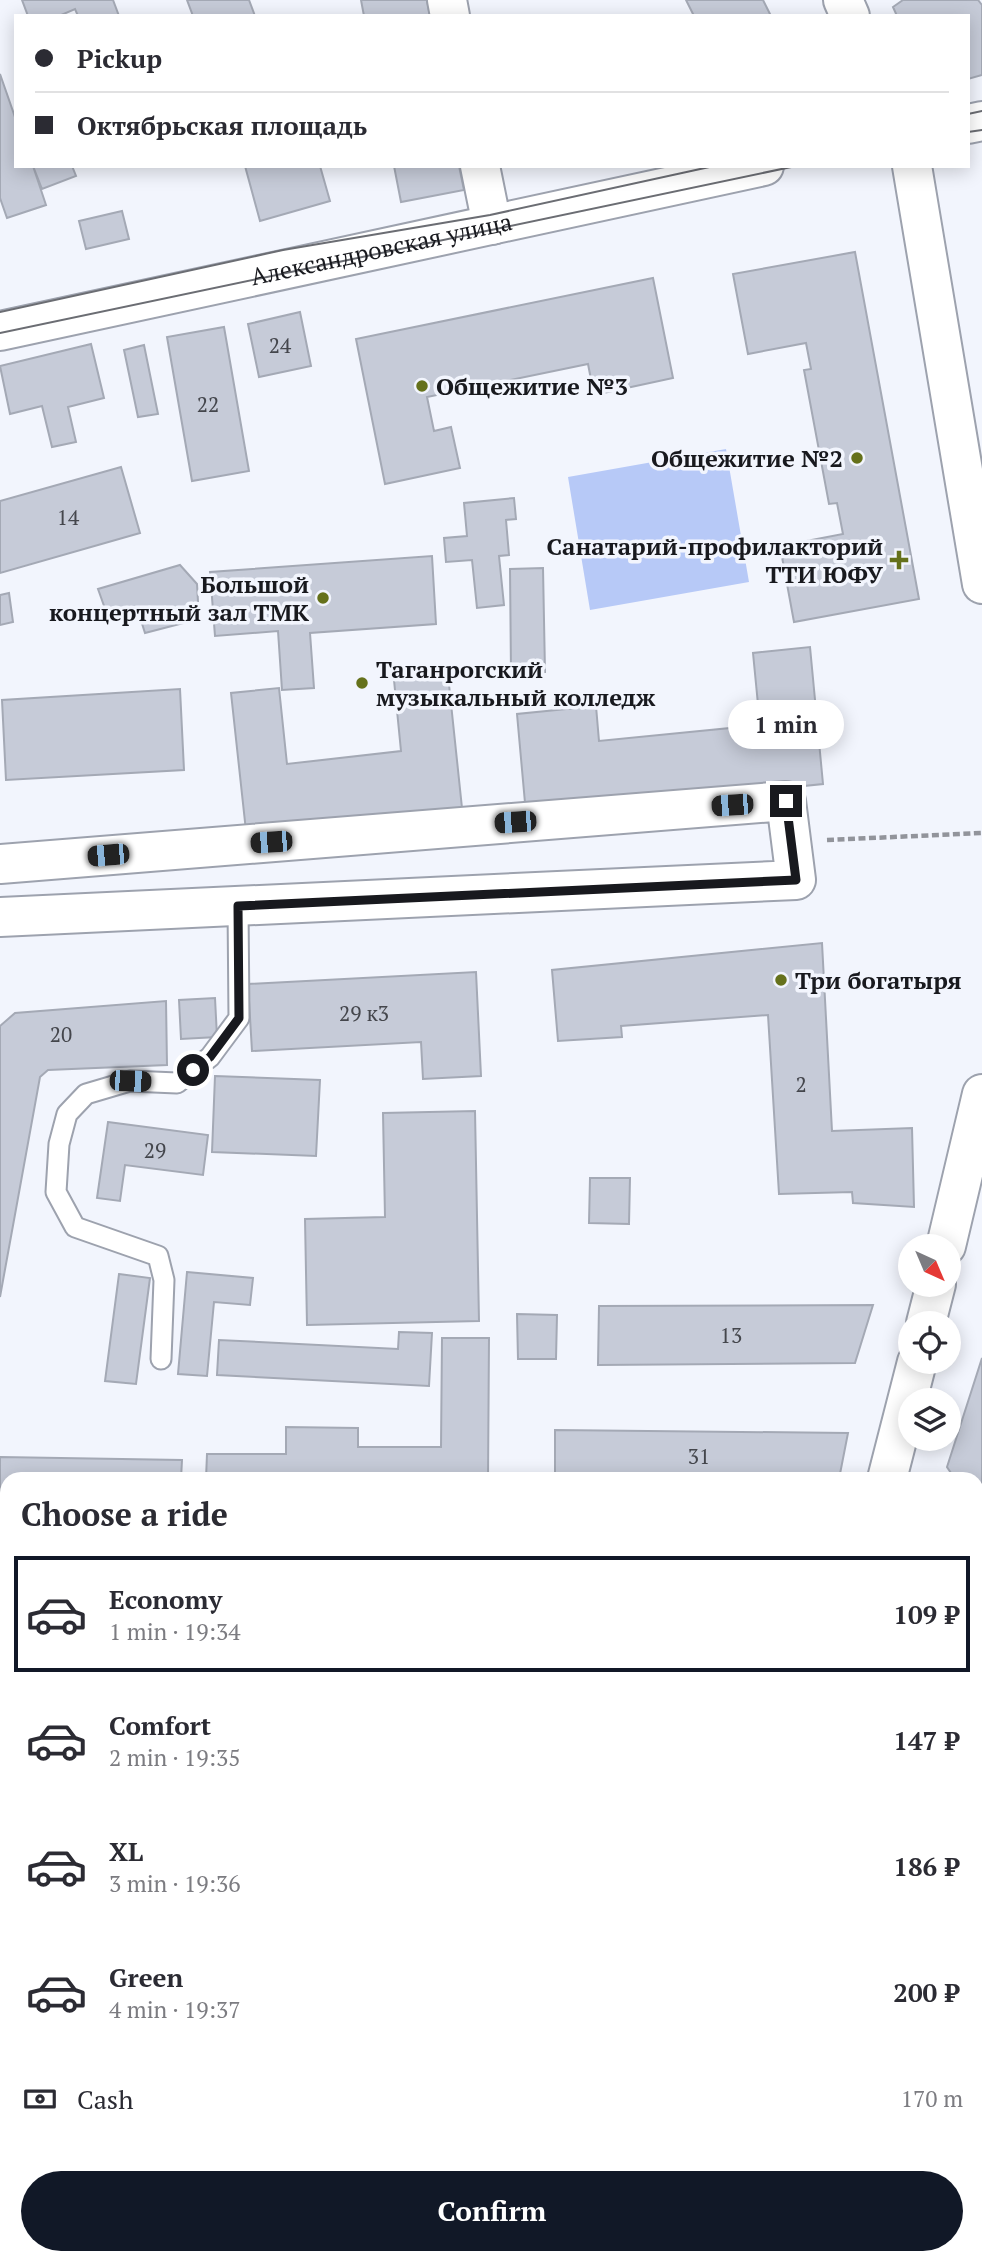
<!DOCTYPE html>
<html lang="en">
<head>
<meta charset="utf-8">
<style>
	body { margin:0; font-family:"PT Serif",serif; background:#f7f7f7; color:#2b2b33; height:100vh; display:flex; flex-direction:column; font-size:26px; white-space:nowrap }
	* { box-sizing:border-box; margin:0 }
	p { font-size:23px; color:#7c7c81 }
	.icon { flex:none; width:38px; height:38px; fill:none; stroke:currentColor; stroke-width:2; stroke-linecap:round; stroke-linejoin:round }
	.map { position:relative; flex:1; overflow:hidden }
	.panel { position:absolute; left:0px; top:1472px; width:984px; height:793px; display:flex; flex-direction:column; background:#fff; border-radius:21px 21px 0 0; box-shadow:0 4px 18px #0003 }
	.panel>* { flex:none }
	.hud { position:absolute; left:14px; top:14px; width:956px; height:154px; border-radius:0px; box-shadow:0 4px 18px #0003; display:grid; align-content:center; height:154px; padding:0 21px; background:#fff }
	.needle { width:46px; rotate:136deg }
	.fabs { position:absolute; left:898px; top:1234px; display:grid; gap:14px }
	.fabs a { display:grid; place-items:center; width:63px; height:63px; border-radius:50%; background:#fff; box-shadow:0 4px 18px #0003; font-size:35px }
	.end { position:absolute; width:32px; height:32px; margin:-16px; border:9px solid #18191e; background:#fff; box-shadow:0 0 0 4px #fff }
	.from { border-radius:50% }
	.bubble { position:absolute; height:49px; border-radius:24px; background:#fff; box-shadow:0 4px 18px #0003; font-size:23px; font-weight:700; line-height:49px; text-align:center }
	.car { position:absolute; width:21px; height:42px; margin:-21px -10px; border-radius:9px; box-shadow:0 0 5px 2px #0007; background:linear-gradient(#222 24%,#8ab4d8 0 40%,#222 0 76%,#8ab4d8 0 86%,#222 0) }
	.hud b { display:flex; align-items:center; gap:24px; height:66px; font-size:26px }
	.hud b+b { border-top:2px solid #e1e1e2 }
	.hud i { width:18px; height:18px; background:#2b2b33 }
	ul { padding:0; list-style:none }
	li { display:flex; align-items:center; gap:21px; height:116px; margin:0 14px 10px; padding:0 7px; border:4px solid transparent; border-radius:0px }
	li div { flex:1 }
	li b { display:block; font-size:26px }
	li em { font-style:normal; font-weight:700 }
	li.on { border-color:#111827 }
	li>.icon { width:63px; height:63px; stroke-width:1.5 }
	h2 { padding:0 21px; font-size:32px; line-height:84px }
	.pay { display:flex; align-items:center; gap:18px; height:77px; padding:0 21px; font-size:26px }
	.pay p { margin-inline-start:auto }
	.primary-button { display:flex; gap:14px; margin-top:auto; padding:14px 21px }
	.primary-button a { flex:1; height:80px; border-radius:42px; background:#111827; color:#fff; font-size:28px; font-weight:700; line-height:80px; text-align:center }
	.map>svg:first-child { display:block }
</style>
</head>
<body>
<div class="map">
<svg width="982" height="2263" viewBox="0 0 982 2263">
	<rect width="100%" height="100%" fill="#f2f5fd"/>
	<path fill="#b7c9f7" d="M726 449 749 582 590 610 568 477Z
		M977 1739C982 1759 975 1767 982 1785V1848H977Z
		M7 1913V1996L0 1994V1931Z
		M977 1957 982 1961V2094L977 2097Z"/>
	<path fill="#c6cbd8" stroke="#a4a9b5" stroke-width="2" d="M22 0H113L119 16H78L75 9 59 16H28Z
		M187 0H249L255 16H193Z
		M361 0H427L430 16H364Z
		M686 0H763L771 16H694Z
		M903 0H978L982 5V75L968 79V16H897L893 7Z
		M0 74 16 120V166H33L46 205 7 218 0 198Z
		M33 166H72L76 176 42 189Z
		M245 166H320L330 201 260 221Z
		M394 166H459L464 190 401 202Z
		M122 211 129 239 86 249 79 221Z
		M855 252 919 599 794 622 780 546 843 534 837 503 829 504 804 370 811 369 806 343 748 354 733 274Z
		M653 278 673 378 594 395 588 364 427 397 434 431 451 427 460 468 385 484 356 339Z
		M300 312 311 366 259 377 248 324Z
		M224 327 249 471 192 481 167 337Z
		M91 344 104 398 68 407 76 442 52 447 42 406 10 414 0 366Z
		M144 345 158 414 138 417 124 350Z
		M121 467 140 533 0 573V501Z
		M514 498 516 519 506 520 509 555 499 556 504 605 477 608 472 560 446 562 444 538 467 536 464 503Z
		M432 556 436 624 310 633 314 688 282 690 278 631 215 636 210 572Z
		M180 565 197 584 199 619 145 633 137 608 108 617 98 589Z
		M543 568 545 672 511 673 510 569Z
		M9 593 13 622 0 625V595Z
		M810 647 823 784 526 814 517 714 596 706 599 741 760 725 753 653Z
		M448 675 462 808 246 831 231 693 279 688 287 764 401 751 394 680Z
		M180 689 184 770 6 780 2 700Z
		M822 943 832 1131 912 1128 914 1207 853 1203 852 1192 779 1194 768 1015 621 1026 622 1037 558 1041 552 970Z
		M476 972 481 1076 423 1079 421 1042 252 1051 248 984Z
		M215 998 217 1037 181 1039 179 1000Z
		M166 1001 167 1065 48 1070 40 1077 0 1297V1026L15 1013Z
		M215 1076 320 1080 316 1156 212 1152Z
		M475 1111 479 1321 307 1325 305 1219 385 1217 383 1113Z
		M108 1122 208 1135 203 1175 125 1165 120 1201 97 1198Z
		M590 1178H630L629 1224 589 1223Z
		M187 1272 253 1278 250 1305 214 1302 207 1376 178 1374Z
		M119 1274 150 1278 136 1384 105 1381Z
		M873 1305 855 1363 598 1365 599 1306Z
		M517 1314 557 1315 556 1359H518Z
		M399 1332 432 1333 429 1386 217 1375 219 1340 398 1349Z
		M442 1338H489L488 1479H206L207 1454H286V1427L358 1428V1447H441Z
		M982 1358V1500H976V1479H955L947 1467Z
		M555 1430 848 1433 839 1479H555Z
		M0 1457 182 1460 181 1479H7V1518H0Z
		M976 1616H982V1676H976Z
		M0 1631H7V1713H0Z
		M976 1863 982 1864V1927H976Z
		M2 2115H7V2213L0 2212Z
		M982 2201V2230H976V2222Z"/>
	<g fill="none" stroke-linecap="round" stroke-linejoin="round">
		<g stroke="#9da2ae" stroke-width="23">
			<path id="lane" d="M161 1359 164 1280 158 1256 75 1227 56 1192 59 1144 67 1114 86 1094 130 1081 177 1083 210 1057 239 1018 238 906"/>
		</g>
		<g stroke="#9da2ae" stroke-width="42">
			<g id="street">
				<path d="M447 0 450 16"/>
				<path d="M843 0 850 16"/>
				<path d="M968 124 982 121"/>
				<path d="M480 166 492 225"/>
				<path d="M912 166 982 584"/>
				<path id="s1" d="M0 331 764 166"/>
				<path d="M0 864 786 801 796 880 0 917"/>
				<path d="M946 1246 982 1094"/>
				<path d="M926 1323 936 1284"/>
				<path d="M887 1479 917 1362"/>
				<path d="M680 2263 681 2258"/>
			</g>
		</g>
		<g stroke="#9da2ae" stroke-width="42">
			<path id="secondary" d="M0 1550 7 1551
				M976 1559H982"/>
		</g>
		<path stroke="#92949b" stroke-width="4.5" stroke-dasharray="7 3.5" stroke-linecap="butt" d="M827 840 982 833"/>
		<use href="#lane" stroke="#fff" stroke-width="19"/>
		<use href="#street" stroke="#fff" stroke-width="38"/>
		<use href="#secondary" stroke="#e7ecf9" stroke-width="38"/>
		<path stroke="#6b6d73" stroke-width="2" d="M968 114 982 111
			M968 132 982 130
			M0 312 283 250 490 215 714 166
			M0 333 796 166"/>
	</g>
	<g fill="none" stroke-linecap="round" stroke-linejoin="round">
		<path stroke="#18191e" stroke-width="9" d="M193 1070 210 1057 239 1018 238 906 796 880 786 801"/>
	</g>
	<g fill="#65711b" stroke="#f2f5fd" stroke-width="2.5">
		<circle cx="422" cy="386" r="7"/>
		<circle cx="857" cy="458" r="7"/>
		<path d="M895.5 549.5h7v7h7v7h-7v7h-7v-7h-7v-7h7z"/>
		<circle cx="323" cy="598" r="7"/>
		<circle cx="362" cy="683" r="7"/>
		<circle cx="781" cy="980" r="7"/>
	</g>
	<g text-anchor="middle" dominant-baseline="central" stroke-width="7" stroke-linejoin="round" paint-order="stroke">
		<g font-size="21" fill="#44464c">
			<text x="280" y="345">24</text>
			<text x="208" y="404">22</text>
			<text x="68" y="517">14</text>
			<text x="364" y="1013">29 к3</text>
			<text x="61" y="1034">20</text>
			<text x="801" y="1084">2</text>
			<text x="155" y="1150">29</text>
			<text x="731" y="1335">13</text>
			<text x="699" y="1456">31</text>
		</g>
		<g font-size="24" fill="#18191e" stroke="#f2f5fd">
			<text stroke="none"><textPath href="#s1" startOffset="390">Александровская улица</textPath></text>
		</g>
		<g font-size="24" font-weight="bold" fill="#18191e" stroke="#f2f5fd" text-anchor="start">
			<text x="436" y="386">Общежитие №3</text>
			<text x="843" y="458" text-anchor="end">Общежитие №2</text>
			<text x="883" y="546" text-anchor="end">Санатарий-профилакторий<tspan x="883" dy="28">ТТИ ЮФУ</tspan></text>
			<text x="309" y="584" text-anchor="end">Большой<tspan x="309" dy="28">концертный зал ТМК</tspan></text>
			<text x="376" y="669">Таганрогский<tspan x="376" dy="28">музыкальный колледж</tspan></text>
			<text x="795" y="980">Три богатыря</text>
		</g>
	</g>
</svg>
<div class="fabs">
<a><svg class="needle" viewBox="-14 -14 28 28"><path d="M0-13l5 13h-10z" fill="#e53935"/><path d="M0 13l5-13h-10z" fill="#7c7c81"/></svg></a>
<a><svg class="icon" aria-label="locate" viewBox="0 0 24 24"><circle cx="12" cy="12" r="6"/><path d="M12 2v4M12 18v4M2 12h4M18 12h4"/></svg></a>
<a><svg class="icon" aria-label="layers" viewBox="0 0 24 24"><path d="M12 4l9 5-9 5-9-5zM3 14l9 5 9-5"/></svg></a>
</div>
<i class="end from" style="left:193px;top:1070px"></i>
<i class="end" style="left:786px;top:801px"></i>
<div class="bubble" style="left:728px;top:700px;width:116px">1 min</div>
<i class="car" style="left:732px;top:805px;rotate:266deg"></i>
<i class="car" style="left:515px;top:822px;rotate:266deg"></i>
<i class="car" style="left:271px;top:842px;rotate:266deg"></i>
<i class="car" style="left:108px;top:855px;rotate:265deg"></i>
<i class="car" style="left:130px;top:1081px;rotate:92deg"></i>
<div class="hud">
<b><i class="from"></i>Pickup</b>
<b><i></i>Октябрьская площадь</b>
</div>
<section class="panel">
<h2>Choose a ride</h2>
<ul>
<li class="on"><svg class="icon" aria-label="car" viewBox="0 0 24 24"><path d="M5 17H2v-5l4-1 3-4h7l3 4 3 1v5h-3M9 17h6M6 11h13"/><circle cx="7" cy="17" r="2"/><circle cx="17" cy="17" r="2"/></svg><div><b>Economy</b><p>1 min · 19:34</p></div><em>109 ₽</em></li>
<li><svg class="icon" aria-label="car" viewBox="0 0 24 24"><path d="M5 17H2v-5l4-1 3-4h7l3 4 3 1v5h-3M9 17h6M6 11h13"/><circle cx="7" cy="17" r="2"/><circle cx="17" cy="17" r="2"/></svg><div><b>Comfort</b><p>2 min · 19:35</p></div><em>147 ₽</em></li>
<li><svg class="icon" aria-label="car" viewBox="0 0 24 24"><path d="M5 17H2v-5l4-1 3-4h7l3 4 3 1v5h-3M9 17h6M6 11h13"/><circle cx="7" cy="17" r="2"/><circle cx="17" cy="17" r="2"/></svg><div><b>XL</b><p>3 min · 19:36</p></div><em>186 ₽</em></li>
<li><svg class="icon" aria-label="car" viewBox="0 0 24 24"><path d="M5 17H2v-5l4-1 3-4h7l3 4 3 1v5h-3M9 17h6M6 11h13"/><circle cx="7" cy="17" r="2"/><circle cx="17" cy="17" r="2"/></svg><div><b>Green</b><p>4 min · 19:37</p></div><em>200 ₽</em></li>
</ul>
<div class="pay"><svg class="icon" aria-label="cash" viewBox="0 0 24 24"><path d="M3 7h18v10H3z"/><circle cx="12" cy="12" r="2"/></svg>Cash<p>170 m</p></div>
<div class="primary-button"><a>Confirm</a></div>
</section>
</div>
</body>
</html>
